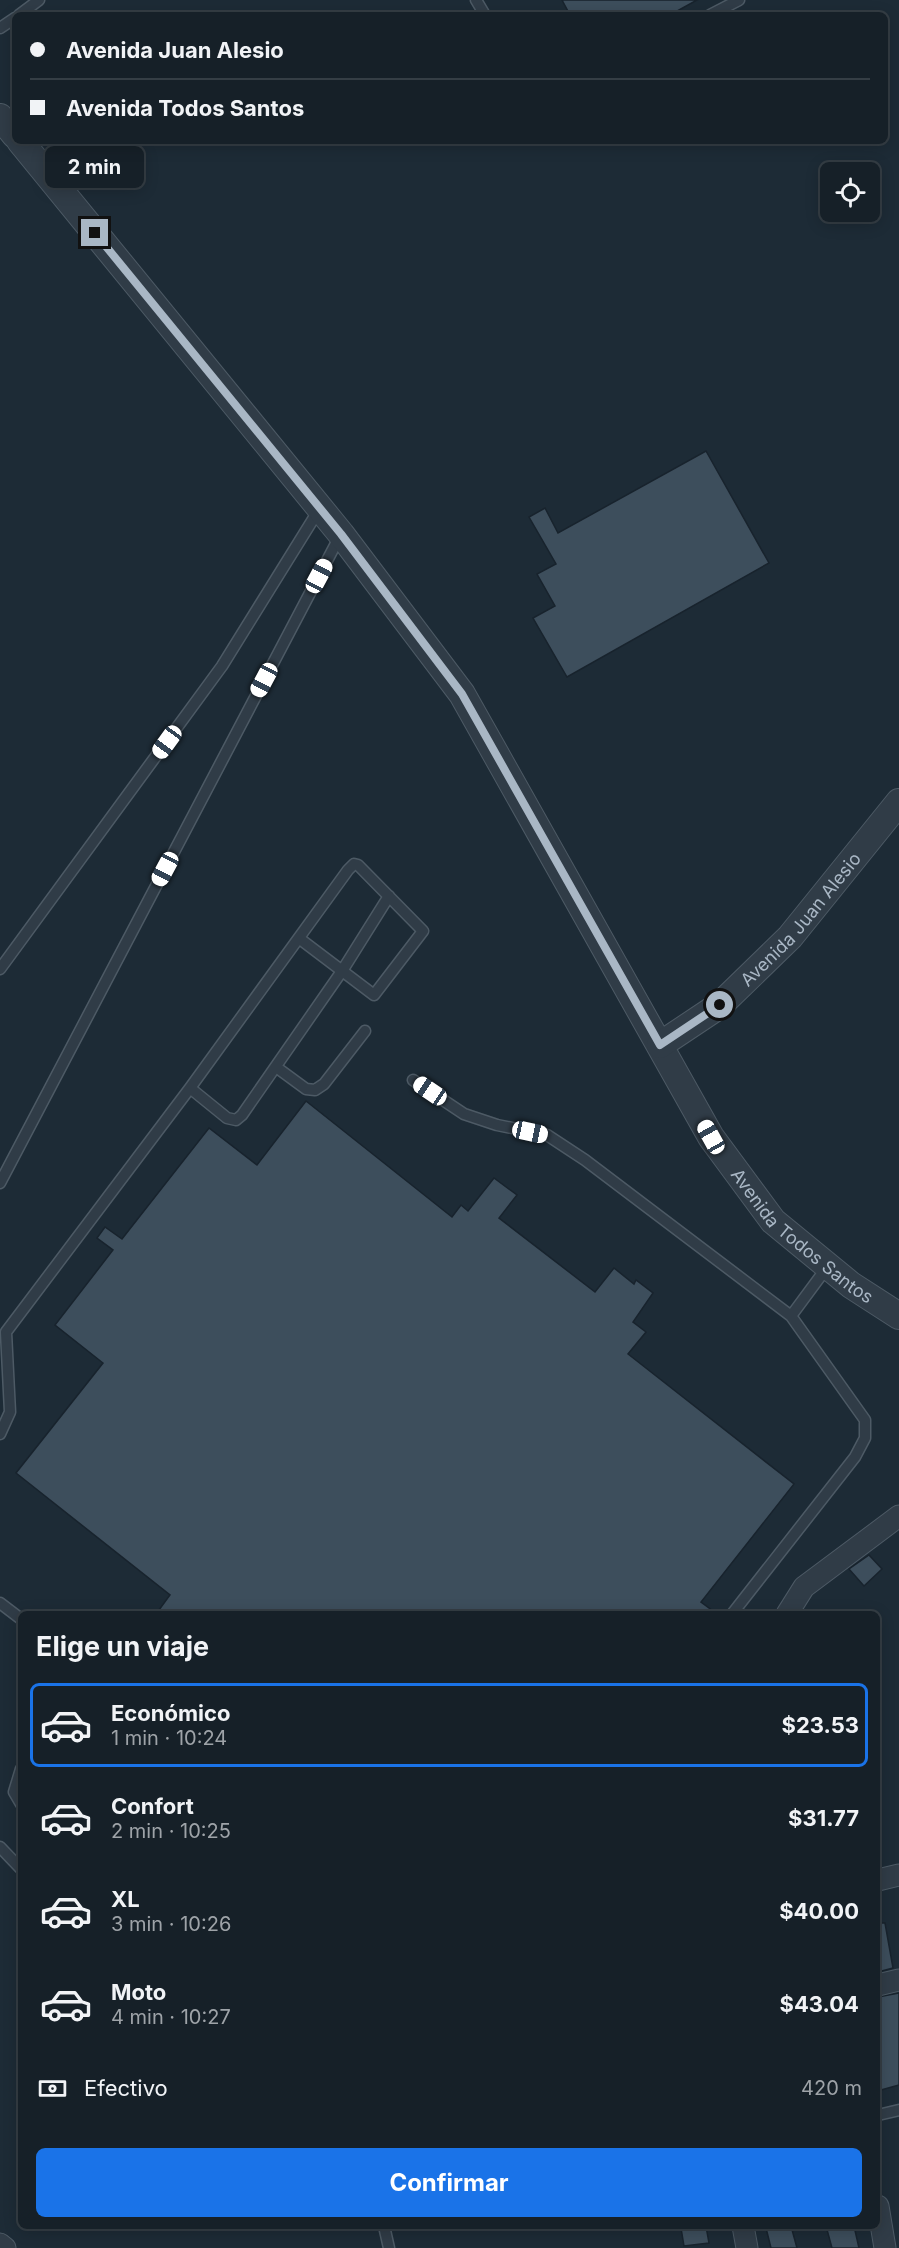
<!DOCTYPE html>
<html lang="es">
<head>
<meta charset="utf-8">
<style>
	body { margin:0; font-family:Inter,sans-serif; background:#232d34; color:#f1f3f6; height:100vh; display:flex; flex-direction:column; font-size:22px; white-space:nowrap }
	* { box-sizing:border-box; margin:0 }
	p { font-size:20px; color:#9ea3a8 }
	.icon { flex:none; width:33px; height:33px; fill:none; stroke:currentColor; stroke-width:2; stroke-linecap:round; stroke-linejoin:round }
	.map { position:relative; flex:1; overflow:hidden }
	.panel { position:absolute; left:18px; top:1611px; width:862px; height:618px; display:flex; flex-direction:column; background:#162028; border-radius:9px; box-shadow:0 3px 15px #0003,0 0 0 2px #353e45 }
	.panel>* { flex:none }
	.banner { position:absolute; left:12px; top:12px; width:876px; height:132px; border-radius:9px; box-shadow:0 3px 15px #0003,0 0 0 2px #353e45; display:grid; align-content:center; height:132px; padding:0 18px; background:#162028 }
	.fabs { position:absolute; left:820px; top:162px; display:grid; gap:12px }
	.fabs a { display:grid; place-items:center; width:60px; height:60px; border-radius:9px; background:#162028; box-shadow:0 3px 15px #0003,0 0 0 2px #353e45; font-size:30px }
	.end { position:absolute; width:27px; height:27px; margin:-14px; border:8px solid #a9b7c5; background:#111; box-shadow:0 0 0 3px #111 }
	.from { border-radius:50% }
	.bubble { position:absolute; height:42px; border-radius:9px; background:#162028; box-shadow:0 3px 15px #0003,0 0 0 2px #353e45; font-size:20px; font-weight:700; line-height:42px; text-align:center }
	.car { position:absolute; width:18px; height:36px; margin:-18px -9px; border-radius:8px; box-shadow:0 0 4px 2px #0007; background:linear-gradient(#fff 24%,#345 0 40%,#fff 0 76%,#345 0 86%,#fff 0) }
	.banner b { display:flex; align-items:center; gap:21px; height:57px; font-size:22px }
	.banner b+b { border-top:2px solid #353e45 }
	.banner i { width:15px; height:15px; background:#f1f3f6 }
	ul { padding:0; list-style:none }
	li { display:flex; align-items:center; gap:18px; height:84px; margin:0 12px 9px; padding:0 6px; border:3px solid transparent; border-radius:9px }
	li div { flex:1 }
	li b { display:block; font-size:22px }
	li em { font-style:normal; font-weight:700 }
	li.selected { border-color:#1a73e8 }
	li>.icon { width:54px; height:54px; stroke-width:1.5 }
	h2 { padding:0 18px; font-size:27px; line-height:72px }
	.pay { display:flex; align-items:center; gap:15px; height:66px; padding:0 18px; font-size:22px }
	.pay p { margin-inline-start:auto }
	.button { display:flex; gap:12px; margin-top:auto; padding:12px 18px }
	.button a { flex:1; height:69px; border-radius:9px; background:#1a73e8; color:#fff; font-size:24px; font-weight:700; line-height:69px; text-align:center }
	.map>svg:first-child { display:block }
</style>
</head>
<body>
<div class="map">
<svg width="899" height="2248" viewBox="0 0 899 2248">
	<rect width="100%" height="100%" fill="#1d2b36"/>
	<path fill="#3d4e5c" stroke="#18232d" stroke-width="1.5" d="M562 0H697L670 15H570Z
		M706 451 769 563 567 677 533 618 555 606 537 574 556 564 529 517 545 508 558 533Z
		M306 1101 452 1217 461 1205 468 1211 494 1178 517 1195 499 1218 595 1292 614 1268 634 1284 636 1280 653 1293 633 1322 646 1332 628 1354 794 1484 701 1602 717 1614H156L170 1595 16 1473 103 1363 55 1325 113 1250 97 1238 105 1227 122 1239 209 1128 257 1165Z
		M869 1555 882 1569 864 1586 849 1569Z
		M878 1923H885L893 1968 878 1972Z
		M899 1993V2085L881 2090 878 2076V1997Z
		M695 2226H706L709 2243 684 2246 681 2228Z
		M774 2226H791L797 2248H771L766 2228Z
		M826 2226H854L859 2248H832Z"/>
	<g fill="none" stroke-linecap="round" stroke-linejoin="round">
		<g stroke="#4d5a65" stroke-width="13">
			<path id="service" d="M476 0 485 15
				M19 15 39 0
				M710 15 739 0
				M0 28 15 18
				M0 969 222 666 320 508
				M276 1067 306 1089 315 1090 324 1084 365 1031
				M413 1080 464 1114 497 1125 547 1135 585 1160 791 1316 865 1420V1438L855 1457 732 1614
				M190 1088 227 1118 236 1120 242 1115 342 971 389 896
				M0 1183 341 534
				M791 1316 828 1266
				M0 1434 10 1412 6 1332 190 1088 348 870 354 864 358 865 423 931 374 995 300 939
				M0 1603 21 1619
				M21 1769 14 1792 21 1804
				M0 1847 21 1869
				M878 2115 899 2110
				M384 2226 389 2248"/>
		</g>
		<g stroke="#4d5a65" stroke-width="23">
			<path id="minor" d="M787 1614 804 1587 899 1516
				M878 1880 899 1875
				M878 1985 899 1980
				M878 2206 885 2248
				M743 2226 747 2248
				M0 2244 5 2248"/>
		</g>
		<g stroke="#4d5a65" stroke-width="28">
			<g id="tertiary">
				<path d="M0 117 15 135"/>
				<path id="s1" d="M20 141 341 534 462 694 711 1137 773 1221 851 1285 899 1316"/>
				<path id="s2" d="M660 1045 720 1005 790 937 899 802"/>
			</g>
		</g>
		<use href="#service" stroke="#303c47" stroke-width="10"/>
		<use href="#minor" stroke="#303c47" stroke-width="21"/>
		<use href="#tertiary" stroke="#303c47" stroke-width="26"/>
	</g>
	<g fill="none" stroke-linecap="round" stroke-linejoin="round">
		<path stroke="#a9b7c5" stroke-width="8" d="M95 233 341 534 462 694 660 1045 720 1005"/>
	</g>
	<g text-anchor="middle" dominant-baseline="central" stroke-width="4.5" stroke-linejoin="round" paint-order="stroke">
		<g font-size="18" fill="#a9b7c5" stroke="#16212b">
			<text stroke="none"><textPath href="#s2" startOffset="190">Avenida Juan Alesio</textPath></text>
			<text stroke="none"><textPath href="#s1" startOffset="1352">Avenida Todos Santos</textPath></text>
		</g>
	</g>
</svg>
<div class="fabs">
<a><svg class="icon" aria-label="locate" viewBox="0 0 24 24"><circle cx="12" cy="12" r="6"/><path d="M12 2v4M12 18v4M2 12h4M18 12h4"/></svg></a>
</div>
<i class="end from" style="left:720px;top:1005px"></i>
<i class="end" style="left:95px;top:233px"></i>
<div class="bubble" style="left:45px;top:146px;width:99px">2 min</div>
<i class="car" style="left:319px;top:576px;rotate:28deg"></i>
<i class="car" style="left:264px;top:680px;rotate:208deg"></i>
<i class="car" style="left:167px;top:742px;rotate:216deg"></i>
<i class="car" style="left:165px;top:869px;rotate:208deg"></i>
<i class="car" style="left:430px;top:1091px;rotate:304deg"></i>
<i class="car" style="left:530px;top:1132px;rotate:102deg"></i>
<i class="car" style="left:711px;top:1137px;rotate:331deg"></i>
<div class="banner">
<b><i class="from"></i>Avenida Juan Alesio</b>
<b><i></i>Avenida Todos Santos</b>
</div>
<section class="panel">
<h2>Elige un viaje</h2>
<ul>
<li class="selected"><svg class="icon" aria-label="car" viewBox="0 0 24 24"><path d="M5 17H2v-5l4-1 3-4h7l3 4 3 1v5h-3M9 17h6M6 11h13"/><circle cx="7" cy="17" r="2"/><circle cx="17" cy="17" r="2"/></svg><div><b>Económico</b><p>1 min · 10:24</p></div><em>$23.53</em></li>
<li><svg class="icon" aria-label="car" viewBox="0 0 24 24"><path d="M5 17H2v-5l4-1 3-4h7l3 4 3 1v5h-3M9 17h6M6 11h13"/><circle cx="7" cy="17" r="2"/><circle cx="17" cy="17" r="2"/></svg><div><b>Confort</b><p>2 min · 10:25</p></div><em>$31.77</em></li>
<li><svg class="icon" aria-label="car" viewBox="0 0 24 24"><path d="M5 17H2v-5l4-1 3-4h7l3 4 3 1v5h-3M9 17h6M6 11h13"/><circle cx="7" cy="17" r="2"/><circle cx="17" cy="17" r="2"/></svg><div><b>XL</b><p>3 min · 10:26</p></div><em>$40.00</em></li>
<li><svg class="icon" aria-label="car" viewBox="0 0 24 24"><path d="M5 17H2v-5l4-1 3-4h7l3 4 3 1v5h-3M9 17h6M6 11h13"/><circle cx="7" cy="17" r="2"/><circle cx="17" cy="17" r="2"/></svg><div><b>Moto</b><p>4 min · 10:27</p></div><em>$43.04</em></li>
</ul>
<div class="pay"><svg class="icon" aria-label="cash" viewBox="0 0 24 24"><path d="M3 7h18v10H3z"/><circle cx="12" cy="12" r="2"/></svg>Efectivo<p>420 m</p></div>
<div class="button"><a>Confirmar</a></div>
</section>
</div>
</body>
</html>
